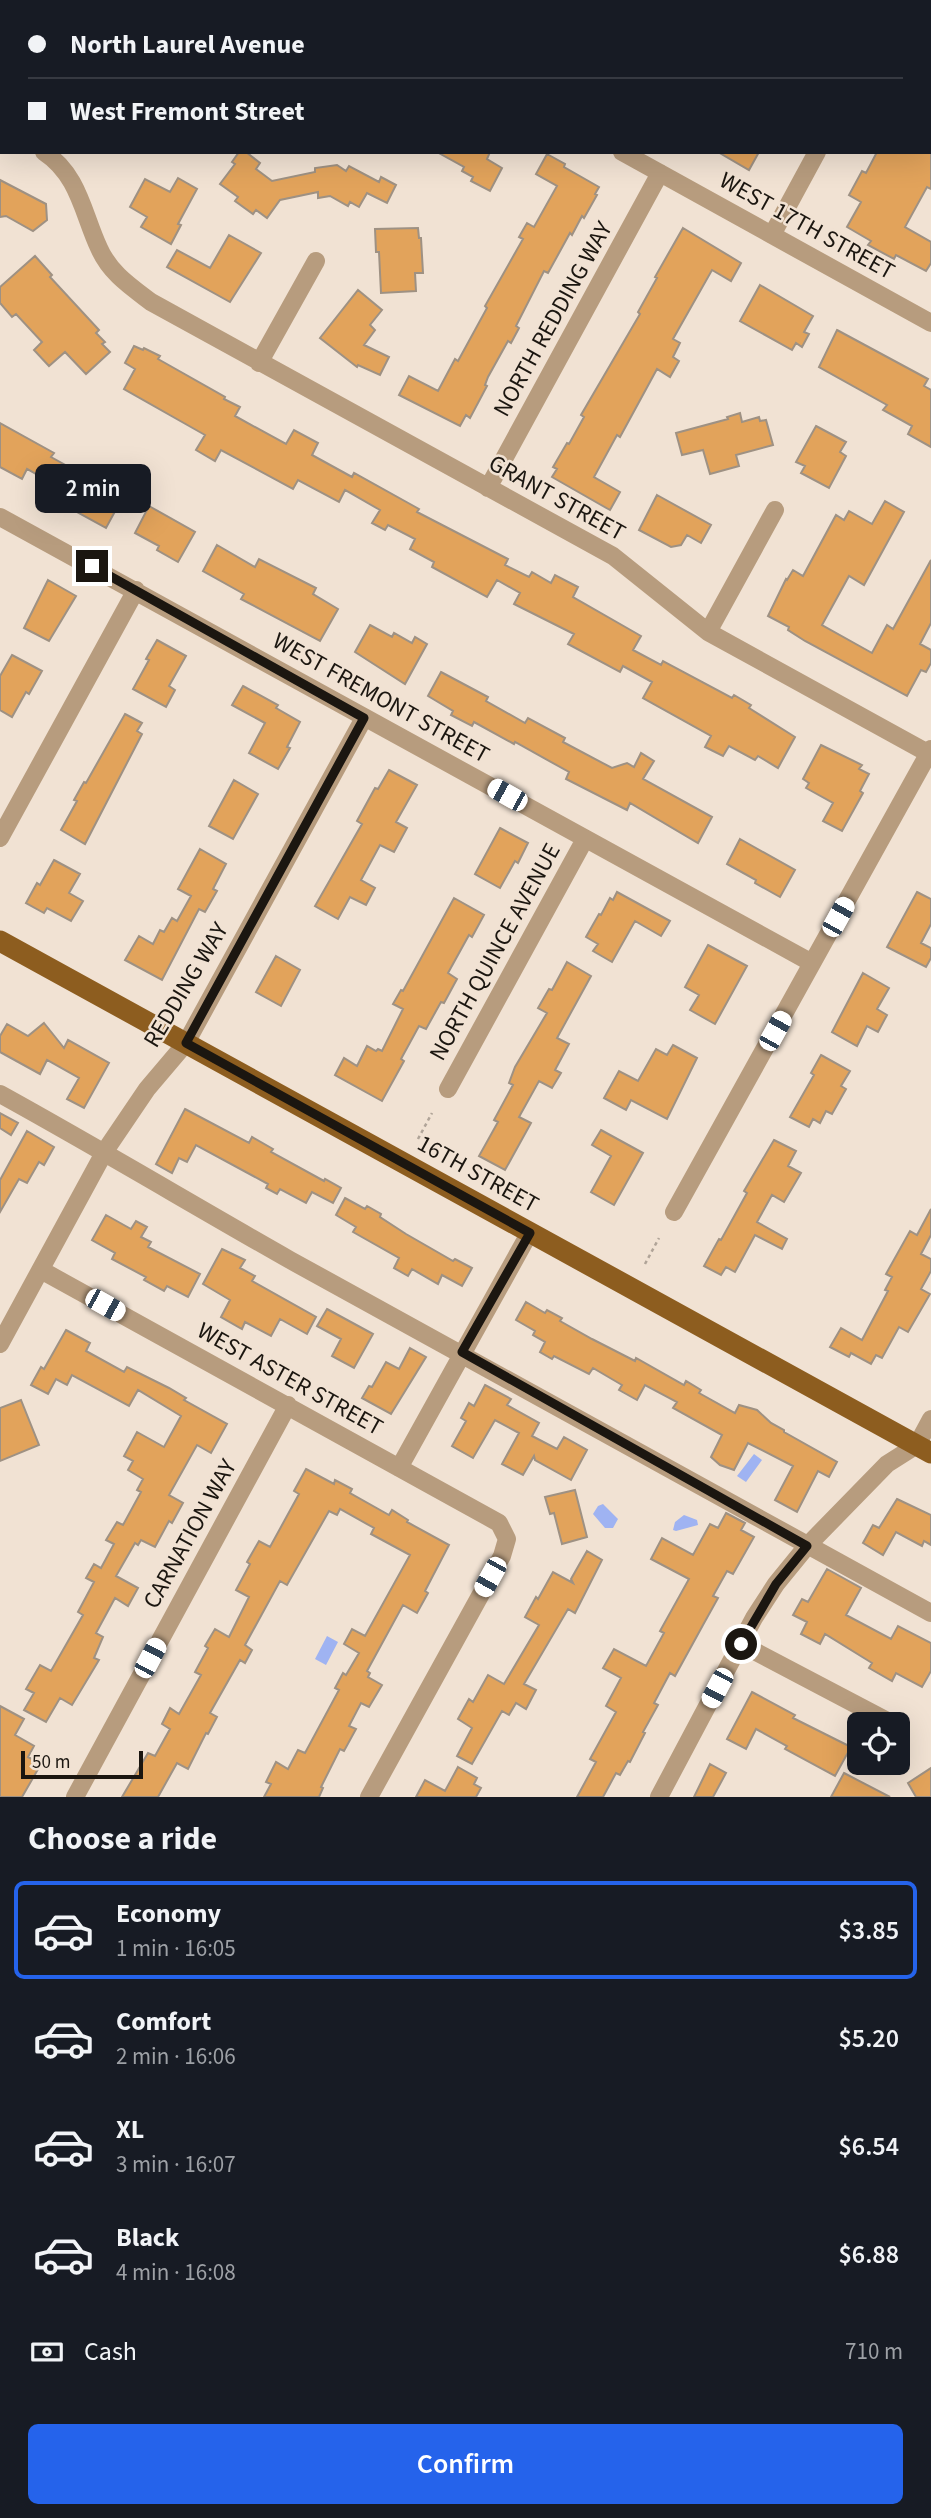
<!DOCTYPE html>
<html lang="en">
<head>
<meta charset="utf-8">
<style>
	body { margin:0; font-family:"Source Sans 3",sans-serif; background:#20242c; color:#f1f3f6; height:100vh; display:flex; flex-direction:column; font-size:26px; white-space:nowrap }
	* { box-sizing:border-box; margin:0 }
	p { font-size:23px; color:#9ea1a6 }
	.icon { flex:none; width:38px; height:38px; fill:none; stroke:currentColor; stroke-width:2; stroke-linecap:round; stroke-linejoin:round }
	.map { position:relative; height:1797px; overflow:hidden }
	.details { display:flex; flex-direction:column; background:#171b24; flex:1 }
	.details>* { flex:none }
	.hud { position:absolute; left:0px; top:0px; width:931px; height:154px; box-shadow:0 7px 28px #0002; display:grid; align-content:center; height:154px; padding:0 28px; background:#171b24 }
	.controls { position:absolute; left:847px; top:1712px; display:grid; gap:14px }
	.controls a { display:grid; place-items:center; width:63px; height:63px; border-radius:10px; background:#171b24; box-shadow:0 7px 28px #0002; font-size:35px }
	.scale { position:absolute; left:21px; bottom:18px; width:122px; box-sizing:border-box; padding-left:7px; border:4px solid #1b1610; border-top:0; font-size:19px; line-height:24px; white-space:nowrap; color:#1b1610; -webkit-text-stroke:5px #f1e2d3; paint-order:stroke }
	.end { position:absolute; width:32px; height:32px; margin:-16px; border:9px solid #1b1610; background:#fff; box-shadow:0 0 0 4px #fff }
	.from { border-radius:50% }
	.bubble { position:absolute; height:49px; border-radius:10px; background:#171b24; box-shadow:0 7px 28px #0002; font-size:23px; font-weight:600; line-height:49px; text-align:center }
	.car { position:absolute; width:21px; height:42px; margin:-21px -10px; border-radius:9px; box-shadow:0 0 5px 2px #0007; background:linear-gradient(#fff 24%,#345 0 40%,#fff 0 76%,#345 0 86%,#fff 0) }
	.hud b { display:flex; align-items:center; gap:24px; height:66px; font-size:26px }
	.hud b+b { border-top:2px solid #363941 }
	.hud i { width:18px; height:18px; background:#f1f3f6 }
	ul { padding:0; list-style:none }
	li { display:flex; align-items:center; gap:21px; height:98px; margin:0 14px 10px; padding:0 14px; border:4px solid transparent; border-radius:10px }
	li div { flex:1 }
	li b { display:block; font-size:26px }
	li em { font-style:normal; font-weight:600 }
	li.on { border-color:#2563eb }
	li>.icon { width:63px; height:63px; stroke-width:1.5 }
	h2 { padding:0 28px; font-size:32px; line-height:84px }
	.pay { display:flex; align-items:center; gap:18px; height:77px; padding:0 28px; font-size:26px }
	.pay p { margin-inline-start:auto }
	.cta { display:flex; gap:14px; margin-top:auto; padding:14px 28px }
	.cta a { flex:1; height:80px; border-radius:10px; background:#2563eb; color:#fff; font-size:28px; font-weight:600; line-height:80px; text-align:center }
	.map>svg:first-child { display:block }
</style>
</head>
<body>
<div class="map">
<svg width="931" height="1797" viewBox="0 0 931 1797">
	<rect width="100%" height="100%" fill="#f1e2d3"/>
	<path fill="#9fb3f2" d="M754 1454 762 1460 746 1482 737 1476Z
		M603 1504 618 1519 613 1528H605L593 1514 598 1506Z
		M684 1515 697 1520 698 1525 676 1531 673 1530 675 1522Z
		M327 1636 338 1642 326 1665 315 1659Z"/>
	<path fill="#e2a35b" stroke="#9e9183" stroke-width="2" d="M239 152H246L260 163 256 169 272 181 315 172V168L337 165 346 171 349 166 379 182 381 177 396 185 387 203 367 193 359 207 350 202 348 206 330 196 318 198V192L280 200 267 218 256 210 253 214 235 201 238 197 220 184 235 164 232 162Z
		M437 152H490L487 159 502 168 490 191 471 181 473 177 462 171 464 167Z
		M718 152H759L749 170Z
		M877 152H931V189L927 187 905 227 931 242V263L926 271 896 255 894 259 868 245 871 241 847 227 861 202 849 195 862 171 866 173Z
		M547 154 565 164 564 167 599 187 595 194 597 195 584 218 582 216 572 235 570 233 548 273 544 271 516 326 519 328 511 343 508 341 488 377 485 385 487 386 470 418 466 415 460 426 399 395 409 376 438 391 455 359 458 361 487 308 485 306 523 239 519 237 527 223 534 227 557 186 536 174Z
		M178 178 197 189 178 224 181 225 171 244 141 227 147 217 130 207 145 179 170 192Z
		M0 180 46 204 47 220 33 231 6 216 0 217Z
		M418 228 419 238H421L423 273H415L416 291 381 293 379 252H376L375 229Z
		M683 228 741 263 731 281 712 270 673 339 680 343 673 357 679 361 670 377 657 369 620 437 617 435 594 477 620 492 610 510 552 477 557 469 553 467 567 443 569 444 584 417 581 415 640 314 638 312 657 278 655 277Z
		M229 235 261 253 230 302 167 267 177 250 210 268Z
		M35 256 52 275 50 277 99 330 96 333 105 342 102 344 110 352 86 374 65 352 49 366 34 350 42 342 16 314 12 317 0 303V287Z
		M760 285 813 316 804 332 809 334 802 347 796 343 792 350 740 321Z
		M358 290 382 310 370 325 375 330 364 345 389 357 380 375 358 365 357 367 320 338Z
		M837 330 928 379 924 386 931 390V447L908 434 912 426 883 410 887 405 819 367Z
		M134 346 143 350 144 348 160 356 158 359 225 397 224 399 240 407 235 416 286 444 294 430 318 443 312 455 352 477 354 473 419 509 417 512 508 559 505 565 529 577 532 572 551 583 555 575 578 587 573 597 641 636 633 650 661 665 663 661 732 698 734 695 751 705 749 708 795 737 778 768 758 756 755 760 729 746 723 756 705 747 711 736 643 698 652 682 623 666 620 672 568 644 574 634 514 604 520 593 497 580 487 597 432 567 434 562 410 549 415 539 388 525 385 530 372 523 380 510 345 490 339 502 298 480 293 489 221 450 215 461 196 450 205 435 124 389 135 369 125 363Z
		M740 413 742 422 759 417 760 421 766 420 773 445 736 455 739 466 710 474 703 450 682 455 676 433 728 419 727 417Z
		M0 423 54 453 51 457 85 476 81 483 119 504 106 528 66 506 68 502 53 494 57 486 27 469 22 479 0 467Z
		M816 426 846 442 840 452 846 456 829 488 801 473 805 466 796 462Z
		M657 495 711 525 701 543 687 535 681 545 671 547 639 530Z
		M885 501 904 512 864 585 849 576 822 625 872 653 887 625 893 629 931 560V623L920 644 931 650V663L926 672 921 670 907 696 805 641 788 630 789 627 768 616 786 579 787 580 793 570 803 576 836 515 844 520 849 511 872 524Z
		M149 506 195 532 178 562 157 550 159 546 135 533Z
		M217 545 255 567 259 559 316 588 313 594 338 609 320 641 241 599 244 594 203 571Z
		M48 580 76 596 49 641 24 628Z
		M370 625 392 637 394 633 412 643 415 637 427 644 405 684 355 652Z
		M157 640 186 656 169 686 175 690 166 707 133 689 149 660 146 659Z
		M12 655 42 671 29 694 26 692 12 717 0 710V676Z
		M441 672 488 697 486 701 525 723 528 718 565 738 563 742 612 768 627 763 634 767 641 753 654 761 643 779 712 817 698 843 630 803 627 810 566 779 569 772 515 742 514 744 474 722 472 726 451 715 453 711 428 696Z
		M243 686 278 705 276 708 300 722 287 747 290 748 278 769 249 753 265 723 232 705Z
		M125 714 142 723 137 731 142 734 85 844 61 830 77 801 74 800 84 782 86 783Z
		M821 745 862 765 859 769 869 774 860 791 863 793 842 831 823 821 833 803 806 788 809 783 803 779Z
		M389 770 417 785 396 822 407 828 394 852 380 845 361 880 375 888 366 905 350 897 338 919 315 906 362 824 357 821 375 788 378 789Z
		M234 780 258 794 233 839 209 826Z
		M500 828 528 843 518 863 515 861 500 888 475 874Z
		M740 839 795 870 780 897 755 883 756 880 727 864Z
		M200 849 226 864 213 889 217 891 205 912 199 909 162 980 125 960 139 936 153 944 160 930 164 932 172 918 177 921 191 896 178 889Z
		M54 860 80 874 69 893 83 901 71 921 47 908 44 913 26 903 37 883 40 885Z
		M617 892 670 921 661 936 635 921 612 962 593 951 598 944 586 937 599 914 601 915 610 898 613 900Z
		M917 892 931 899V924L921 943 931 948V958L926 967 887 947Z
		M454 898 484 915 472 937 469 935 448 973 457 979 444 1003 441 1002 426 1029 419 1026 401 1059 404 1061 382 1101 335 1075 344 1058 357 1066 367 1046 376 1051 378 1049 382 1051 403 1009 393 1004 401 990 403 991Z
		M708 945 747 966 715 1024 690 1010 699 995 685 987Z
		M276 956 300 970 281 1006 256 992Z
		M567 962 591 976 557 1038 569 1044 555 1070 561 1073 552 1088 539 1081 519 1117 531 1123 505 1170 479 1156 498 1122 494 1120 513 1085 509 1083 515 1067 547 1013 538 1008 549 989 552 990Z
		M863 973 889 988 877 1009 887 1015 878 1032 867 1026 857 1046 832 1032Z
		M44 1023 64 1048 68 1040 109 1063 84 1108 67 1099 79 1078 47 1060 40 1074 0 1052V1036L7 1024 28 1036Z
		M673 1045 697 1058 667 1119 631 1100 626 1110 604 1098 619 1071 638 1081 656 1049 667 1055Z
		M821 1055 850 1071 841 1086 846 1089 832 1114 826 1111 820 1123 813 1119 809 1127 790 1117 814 1075 811 1073Z
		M185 1109 249 1143 252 1137 273 1149 271 1152 324 1181 325 1179 341 1188 333 1203 312 1192 306 1203 280 1189 277 1194 266 1188 268 1184 196 1145 187 1162 179 1158 172 1173 156 1164Z
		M0 1113 18 1123 11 1135 0 1128Z
		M601 1130 643 1153 614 1205 591 1192 611 1156 592 1145Z
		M27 1131 54 1147 44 1165 39 1162 27 1183 19 1179 0 1212V1180Z
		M774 1140 796 1151 788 1166 801 1173 784 1202 772 1195 757 1222 787 1239 782 1249 755 1235 735 1272 726 1267 721 1275 704 1266 719 1239 721 1240 747 1193 744 1191Z
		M345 1198 365 1209 367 1206 381 1214 380 1217 406 1234 453 1261 455 1259 472 1268 462 1286 442 1275 438 1284 412 1269 408 1276 394 1268 399 1258 353 1232 356 1227 336 1215Z
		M931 1209V1235L921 1254 931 1259V1271L921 1289 930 1294 908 1332 899 1327 882 1358 876 1355 871 1364 851 1353 849 1357 830 1347 841 1328 862 1340 888 1291 885 1290 892 1277 886 1274 910 1231 917 1235Z
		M106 1215 131 1229 136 1221 147 1227 141 1237 151 1242 148 1247 200 1274 188 1297 167 1286 164 1291 144 1280 146 1277 112 1259 115 1253 92 1240Z
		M222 1249 245 1260 240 1268 255 1276 252 1281 316 1317 307 1334 280 1319 271 1336 245 1322 242 1329 221 1317 230 1300 203 1284Z
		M526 1302 545 1313 547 1310 562 1318 560 1321 592 1339 635 1361 636 1358 684 1385 686 1381 701 1390 699 1393 735 1413 739 1405 757 1410 771 1423 784 1430V1432L837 1462 829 1477 818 1471 797 1512 775 1500 793 1466 748 1443 734 1470 720 1465 711 1457 722 1435 673 1408 677 1402 645 1385 637 1400 619 1390 622 1385 593 1368 589 1374 554 1356 552 1359 540 1352 545 1342 533 1335 535 1331 516 1320Z
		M327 1309 373 1334 354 1368 332 1356 341 1339 317 1326Z
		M66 1330 90 1343 86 1351 124 1372 127 1367 169 1388 186 1398 184 1400 227 1424 211 1453 197 1445 169 1495 183 1503 172 1523 169 1521 155 1547 141 1540 138 1545 135 1543 116 1576 138 1588 128 1606 115 1598 96 1633 103 1637 94 1658 99 1660 72 1705 60 1698 46 1722 24 1710 34 1693 26 1689 40 1665 51 1671 83 1615 78 1612 94 1582 86 1578 94 1564 101 1568 114 1544 106 1540 117 1522 123 1525 141 1492 137 1490 143 1479 128 1470 133 1461 124 1456 137 1432 164 1447 181 1416 138 1390 129 1406 72 1375 67 1385 56 1379 48 1394 31 1385 41 1367 44 1369Z
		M410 1348 426 1357 391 1414 362 1398 369 1386 372 1387 386 1362 399 1369Z
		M485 1385 511 1399 507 1405 539 1423 532 1436 557 1449 564 1437 587 1450 571 1480 535 1460 534 1456 523 1475 502 1464 519 1433 495 1420 473 1458 452 1446 466 1421 461 1418 469 1403 474 1406Z
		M21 1400 39 1445 0 1461V1408Z
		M306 1469 334 1484 335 1480 352 1489 350 1493 389 1515 392 1510 408 1520 407 1522 449 1545 425 1591 428 1593 417 1613 403 1605 367 1671 370 1673 368 1677 382 1685 369 1707 361 1703 349 1726 356 1729 344 1751 340 1749 321 1787 323 1788 319 1797H264L271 1784 266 1782 276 1762 288 1769 298 1750 305 1753 339 1690 335 1688 343 1673 346 1675 359 1653 344 1644 352 1629 365 1636 410 1555 371 1534 374 1528 340 1509 337 1515 329 1511 287 1585 280 1581 245 1645 252 1650 245 1663 240 1660 210 1713 217 1717 208 1734 206 1733 188 1769 177 1763 158 1797H122L148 1753 155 1756 170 1729 162 1724 170 1708 179 1714 201 1675 195 1672 208 1648 205 1646 215 1629 229 1637 249 1597 236 1590 250 1564 247 1562 259 1541 270 1547 299 1494 294 1491Z
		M575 1490 587 1537 562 1544 554 1513 550 1514 545 1497Z
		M897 1499 931 1515V1545L924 1541 922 1546 896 1532 883 1555 863 1543 873 1525 879 1528Z
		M726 1513 745 1523 741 1530 754 1537 733 1574 727 1571 713 1596 718 1598 703 1625 675 1676 670 1673 654 1703 658 1705 643 1732 645 1733 630 1762 628 1761 620 1775 616 1773 603 1797H577L596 1762 590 1759 616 1712 606 1706 621 1678 603 1668 614 1649 646 1666 664 1633 660 1631 689 1579 651 1559 662 1538 693 1555 710 1524 718 1528Z
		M587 1551 602 1560 575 1613 568 1609 524 1684 536 1690 526 1709 516 1703 509 1715 502 1711 472 1764 457 1756 472 1728 458 1719 469 1699 473 1702 488 1675 504 1684 539 1625 525 1617 536 1597 538 1599 553 1572 573 1583 571 1579Z
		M827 1569 861 1588 846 1615 891 1639 898 1626 931 1643V1671L922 1687 896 1673 892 1681 869 1668 872 1663 825 1634 820 1644 801 1634 807 1622 793 1615 802 1599 808 1602Z
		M752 1692 795 1715 793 1718 851 1747 835 1776 785 1749 787 1746 756 1729 746 1749 727 1739Z
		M0 1706 24 1719 15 1735 34 1746 28 1757 41 1764 22 1797H0Z
		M710 1764 726 1773 713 1797H694Z
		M458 1767 477 1778 474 1784 481 1788 476 1797H416L425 1780 445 1791Z
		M931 1768V1797H916L908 1783Z
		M844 1773 890 1797H831Z"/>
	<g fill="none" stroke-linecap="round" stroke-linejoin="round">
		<path stroke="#b0a498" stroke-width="2.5" stroke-dasharray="3.5 3.5" stroke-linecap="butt" d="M418 1139 432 1113
			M645 1264 659 1238"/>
		<path stroke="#b79c7e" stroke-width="18" d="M344 0 347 2
			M601 2 602 0
			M899 2 900 0
			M0 135 2 136
			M44 152C79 175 83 214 99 248 110 273 130 286 151 302L613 556 708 632 928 753
			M622 152 931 323
			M772 235 817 152
			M259 363 316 261
			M488 488 660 173
			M0 517 812 963
			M708 632 775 510
			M0 838 136 590
			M448 1089 585 839
			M0 1094C98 1148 193 1205 290 1260L931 1613
			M674 1212 931 749
			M41 1270 499 1523 507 1539 502 1556 369 1797
			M0 1344 105 1151 147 1089 186 1043 364 718
			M399 1468 530 1232
			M741 1644 893 1724
			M75 1797 288 1405
			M659 1797 754 1618 776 1584 807 1546 887 1464 917 1445 931 1419"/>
		<path stroke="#8d5d1f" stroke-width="21" d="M0 941 931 1453"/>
	</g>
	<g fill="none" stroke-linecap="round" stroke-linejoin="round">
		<path stroke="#1b1610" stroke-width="9" d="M92 566 364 718 186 1043 530 1233 462 1352 807 1546 776 1584 741 1644"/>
	</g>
	<g text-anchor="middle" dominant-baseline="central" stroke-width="5" stroke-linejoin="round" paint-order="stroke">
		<g font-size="24" fill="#1b1610" stroke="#f1e2d3">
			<text transform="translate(807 226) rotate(29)">WEST 17TH STREET</text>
			<text transform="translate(553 319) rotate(-61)">NORTH REDDING WAY</text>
			<text transform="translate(557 498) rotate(29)">GRANT STREET</text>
			<text transform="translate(381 698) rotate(29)">WEST FREMONT STREET</text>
			<text transform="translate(495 952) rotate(-61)">NORTH QUINCE AVENUE</text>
			<text transform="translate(186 985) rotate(-59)">REDDING WAY</text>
			<text transform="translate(478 1174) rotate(29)">16TH STREET</text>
			<text transform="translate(290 1379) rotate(29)">WEST ASTER STREET</text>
			<text transform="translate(190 1534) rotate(-61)">CARNATION WAY</text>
		</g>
	</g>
</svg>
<div class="controls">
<a><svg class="icon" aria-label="locate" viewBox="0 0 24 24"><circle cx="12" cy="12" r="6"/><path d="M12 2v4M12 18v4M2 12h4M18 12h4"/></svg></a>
</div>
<div class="scale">50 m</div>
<i class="end from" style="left:741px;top:1644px"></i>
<i class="end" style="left:92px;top:566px"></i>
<div class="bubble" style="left:35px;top:464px;width:116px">2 min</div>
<i class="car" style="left:507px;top:795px;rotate:299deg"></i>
<i class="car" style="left:838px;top:917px;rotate:29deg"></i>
<i class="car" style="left:775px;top:1031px;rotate:29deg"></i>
<i class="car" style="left:105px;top:1305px;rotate:119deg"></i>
<i class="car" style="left:490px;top:1577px;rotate:209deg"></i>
<i class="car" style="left:150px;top:1658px;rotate:28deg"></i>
<i class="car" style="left:717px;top:1688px;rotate:208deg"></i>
<div class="hud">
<b><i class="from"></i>North Laurel Avenue</b>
<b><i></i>West Fremont Street</b>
</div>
</div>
<section class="details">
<h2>Choose a ride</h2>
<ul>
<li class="on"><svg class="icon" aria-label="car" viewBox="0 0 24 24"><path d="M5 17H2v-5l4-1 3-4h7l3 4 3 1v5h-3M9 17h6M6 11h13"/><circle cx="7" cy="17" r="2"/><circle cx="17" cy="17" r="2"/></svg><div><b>Economy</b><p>1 min · 16:05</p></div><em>$3.85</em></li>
<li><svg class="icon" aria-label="car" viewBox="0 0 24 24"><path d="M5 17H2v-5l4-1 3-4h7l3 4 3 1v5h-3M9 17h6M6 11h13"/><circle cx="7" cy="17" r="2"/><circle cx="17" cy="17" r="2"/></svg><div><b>Comfort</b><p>2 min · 16:06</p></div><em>$5.20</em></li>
<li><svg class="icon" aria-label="car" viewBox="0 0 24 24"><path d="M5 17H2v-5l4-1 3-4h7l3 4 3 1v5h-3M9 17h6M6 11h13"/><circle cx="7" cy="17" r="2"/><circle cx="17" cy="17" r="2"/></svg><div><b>XL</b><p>3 min · 16:07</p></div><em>$6.54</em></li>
<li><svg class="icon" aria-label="car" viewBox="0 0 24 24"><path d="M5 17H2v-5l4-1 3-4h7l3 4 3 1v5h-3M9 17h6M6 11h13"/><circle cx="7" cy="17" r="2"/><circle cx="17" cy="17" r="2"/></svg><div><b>Black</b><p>4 min · 16:08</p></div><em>$6.88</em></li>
</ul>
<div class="pay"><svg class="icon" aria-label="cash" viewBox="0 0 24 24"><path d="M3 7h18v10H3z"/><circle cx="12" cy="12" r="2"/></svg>Cash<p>710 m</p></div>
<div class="cta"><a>Confirm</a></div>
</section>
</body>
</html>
